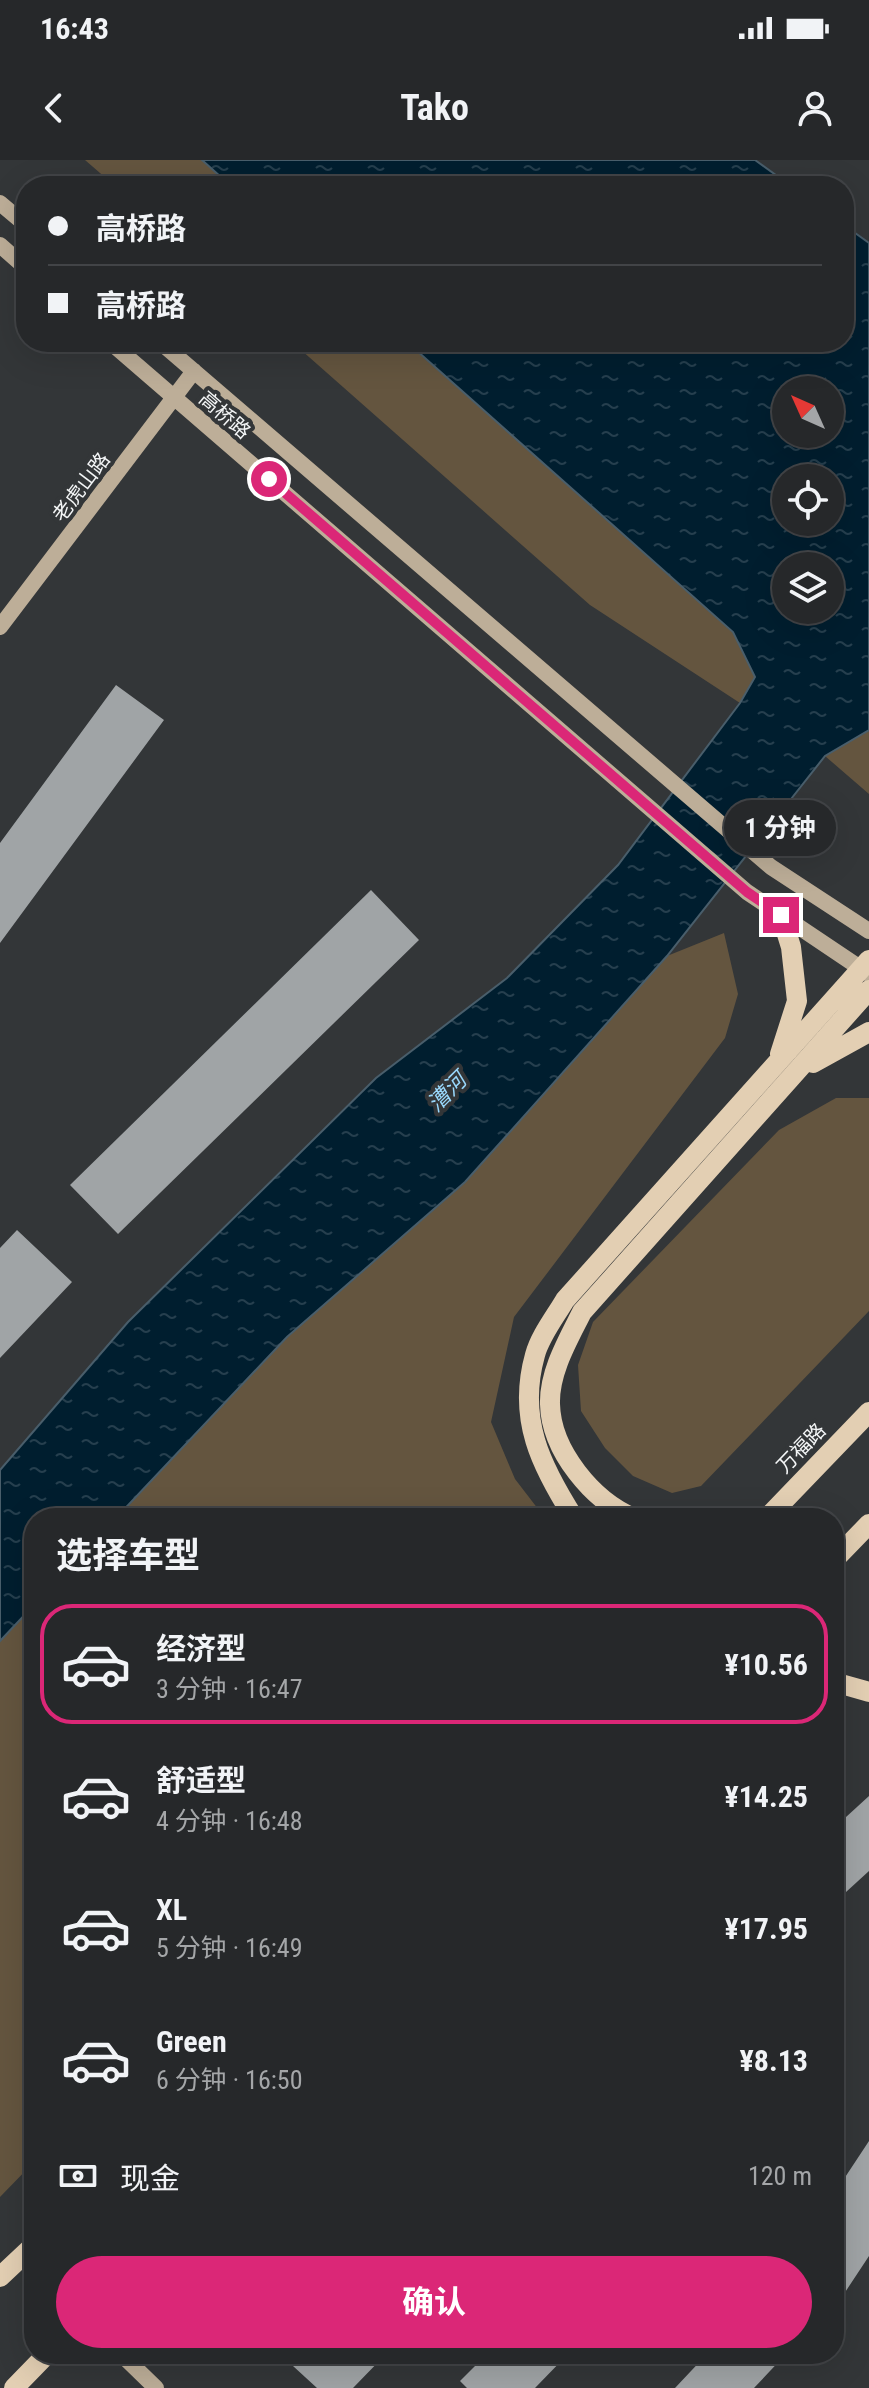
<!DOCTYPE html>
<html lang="zh">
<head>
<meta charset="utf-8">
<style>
	body { margin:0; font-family:"Roboto Condensed","Noto Sans SC",sans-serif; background:#323436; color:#f1f3f6; height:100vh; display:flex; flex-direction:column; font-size:30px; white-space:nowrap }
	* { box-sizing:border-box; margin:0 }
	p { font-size:26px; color:#a4a6a8 }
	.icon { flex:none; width:44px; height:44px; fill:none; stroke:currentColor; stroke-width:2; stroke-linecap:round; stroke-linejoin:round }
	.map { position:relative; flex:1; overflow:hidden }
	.panel { position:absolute; left:24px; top:1348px; width:820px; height:856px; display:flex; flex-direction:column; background:#26282a; border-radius:32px; box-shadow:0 8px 32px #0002,0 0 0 2px #424447 }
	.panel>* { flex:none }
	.guide { position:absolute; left:16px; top:16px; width:838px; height:176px; border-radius:32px; box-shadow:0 8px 32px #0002,0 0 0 2px #424447; display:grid; align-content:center; height:176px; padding:0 32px; background:#26282a }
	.needle { width:52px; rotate:315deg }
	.buttons { position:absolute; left:772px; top:216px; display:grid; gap:16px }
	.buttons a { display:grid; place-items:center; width:72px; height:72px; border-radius:50%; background:#26282a; box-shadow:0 8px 32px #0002,0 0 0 2px #424447; font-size:40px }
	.end { position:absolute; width:36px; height:36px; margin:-18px; border:10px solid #db2777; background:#fff; box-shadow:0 0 0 4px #fff }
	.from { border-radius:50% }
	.bubble { position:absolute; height:56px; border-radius:28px; background:#26282a; box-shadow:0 8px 32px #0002,0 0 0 2px #424447; font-size:26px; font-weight:700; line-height:56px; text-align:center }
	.guide b { display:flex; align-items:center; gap:28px; height:76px; font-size:30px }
	.guide b+b { border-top:2px solid #424447 }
	.guide i { width:20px; height:20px; background:#f1f3f6 }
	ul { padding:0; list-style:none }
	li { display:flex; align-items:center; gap:24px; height:120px; margin:0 16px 12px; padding:0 16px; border:4px solid transparent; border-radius:32px }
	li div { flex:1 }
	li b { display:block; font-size:30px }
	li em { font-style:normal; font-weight:700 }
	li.selected { border-color:#db2777 }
	li>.icon { width:72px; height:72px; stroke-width:1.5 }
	h2 { padding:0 32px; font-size:36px; line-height:96px }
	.pay { display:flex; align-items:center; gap:20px; height:88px; padding:0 32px; font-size:30px }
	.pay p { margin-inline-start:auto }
	.cta { display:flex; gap:16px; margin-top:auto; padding:16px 32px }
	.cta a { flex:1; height:92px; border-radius:48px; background:#db2777; color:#fff; font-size:32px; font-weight:700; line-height:92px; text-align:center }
	.status { display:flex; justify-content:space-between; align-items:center; height:56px; padding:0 40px; background:#26282a; direction:ltr }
	.status svg { height:22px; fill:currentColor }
	header { display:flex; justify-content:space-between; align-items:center; height:104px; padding:0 32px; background:#26282a; font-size:36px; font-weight:700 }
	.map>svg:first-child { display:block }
</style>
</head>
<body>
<div class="status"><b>16:43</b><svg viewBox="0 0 49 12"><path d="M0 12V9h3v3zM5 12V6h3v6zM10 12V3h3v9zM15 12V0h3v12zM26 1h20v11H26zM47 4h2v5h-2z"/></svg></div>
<header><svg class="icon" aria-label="back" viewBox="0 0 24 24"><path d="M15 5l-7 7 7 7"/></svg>Tako<svg class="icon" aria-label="person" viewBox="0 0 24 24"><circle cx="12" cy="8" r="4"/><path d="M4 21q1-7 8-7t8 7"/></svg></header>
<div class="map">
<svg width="869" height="2228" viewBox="0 0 869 2228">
	<defs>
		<pattern id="water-ripples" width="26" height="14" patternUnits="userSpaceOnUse" patternTransform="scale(2)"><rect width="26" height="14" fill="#001e2f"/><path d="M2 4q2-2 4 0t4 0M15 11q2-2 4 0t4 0" fill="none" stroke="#263f4e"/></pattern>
	</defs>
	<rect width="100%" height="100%" fill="#333638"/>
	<path fill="#64553f" d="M85 0H202L231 26H115Z
		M292 182H407L733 472 755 517 740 543 590 445Z
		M869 570V634L825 596Z
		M724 773 738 834 725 878 514 1157 491 1262 515 1319 545 1358H116L287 1177 465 1022 667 796Z
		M836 938H869V1151L701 1326 672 1333 633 1316 605 1288 581 1251 578 1205 593 1162 779 970Z
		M34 1445V2002L0 2037V1481Z"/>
	<path fill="url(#water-ripples)" stroke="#495e6b" stroke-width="2" fill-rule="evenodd" d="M202 0H755L791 26H231Z
		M844 65 869 83V570L825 596 667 796 465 1022 287 1177 116 1358H34V1445L0 1481V1310L128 1162 376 918 507 818 618 705 740 543 755 517 733 472 407 182H844ZM786 230H830V274H786ZM786 318H830V362H786ZM786 406H830V450H786Z"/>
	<path fill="#a0a4a6" d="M116 525 164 560 0 783V683Z
		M371 730 419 780 118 1074 70 1025Z
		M17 1070 72 1122 0 1198V1088Z
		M869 1636V1711L834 1743V1668Z
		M869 1981V2096L834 2149V2034Z
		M305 2194H386L353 2228H317L293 2206Z
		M487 2194H568L535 2228H467L460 2221Z
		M707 2194H786L754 2228H675Z"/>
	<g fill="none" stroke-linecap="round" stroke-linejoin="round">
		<path stroke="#bdae98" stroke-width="16" d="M0 43 26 65
			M0 85 26 108
			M110 182 747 732 869 814
			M160 182 771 707 869 771
			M0 467 194 211
			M20 2096 34 2110
			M121 2194 156 2228"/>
		<path stroke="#e3cfb3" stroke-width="20" d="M780 894 797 841 791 787 781 755
			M813 903 869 872
			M574 1358C541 1306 517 1259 535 1195 540 1176 555 1157 565 1140L869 800
			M634 1358C593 1341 551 1291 550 1244 549 1212 568 1180 582 1152L869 830
			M767 1358 869 1252
			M834 1400 869 1364
			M834 1522 869 1532
			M0 2117 34 2085
			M14 2228 47 2194"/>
	</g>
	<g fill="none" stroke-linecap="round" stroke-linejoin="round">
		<path stroke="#db2777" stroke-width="10" d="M269 319 747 732 781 755"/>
	</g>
	<g text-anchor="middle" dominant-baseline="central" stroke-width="8" stroke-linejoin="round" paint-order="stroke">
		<g font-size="20" fill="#f3f5f6" stroke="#333638">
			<text transform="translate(225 255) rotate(41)">高桥路</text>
			<text transform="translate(81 327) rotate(-53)">老虎山路</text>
			<text transform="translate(801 1288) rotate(-46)">万福路</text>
		</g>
		<g font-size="22" font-style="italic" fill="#99d8fc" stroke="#333638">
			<text transform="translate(447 932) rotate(-45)">漕河</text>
		</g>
	</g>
</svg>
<div class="buttons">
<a><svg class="needle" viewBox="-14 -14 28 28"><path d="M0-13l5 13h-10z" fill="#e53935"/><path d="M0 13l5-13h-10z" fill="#a4a6a8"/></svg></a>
<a><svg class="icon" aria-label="locate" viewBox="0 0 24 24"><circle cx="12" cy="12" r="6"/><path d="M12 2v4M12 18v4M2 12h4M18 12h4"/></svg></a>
<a><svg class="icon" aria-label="layers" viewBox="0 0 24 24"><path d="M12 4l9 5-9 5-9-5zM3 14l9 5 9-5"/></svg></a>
</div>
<i class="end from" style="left:269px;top:319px"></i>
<i class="end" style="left:781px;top:755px"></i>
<div class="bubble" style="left:724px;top:640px;width:112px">1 分钟</div>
<div class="guide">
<b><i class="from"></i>高桥路</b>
<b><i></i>高桥路</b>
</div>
<section class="panel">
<h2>选择车型</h2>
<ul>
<li class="selected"><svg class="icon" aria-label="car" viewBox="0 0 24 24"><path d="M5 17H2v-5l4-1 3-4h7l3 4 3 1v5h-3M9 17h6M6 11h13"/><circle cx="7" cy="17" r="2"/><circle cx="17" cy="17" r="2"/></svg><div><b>经济型</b><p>3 分钟 · 16:47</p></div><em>¥10.56</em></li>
<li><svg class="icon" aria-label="car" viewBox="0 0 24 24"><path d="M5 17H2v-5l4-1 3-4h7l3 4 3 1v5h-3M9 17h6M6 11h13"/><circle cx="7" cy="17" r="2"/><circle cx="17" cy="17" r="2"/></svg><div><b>舒适型</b><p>4 分钟 · 16:48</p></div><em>¥14.25</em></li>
<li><svg class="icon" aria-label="car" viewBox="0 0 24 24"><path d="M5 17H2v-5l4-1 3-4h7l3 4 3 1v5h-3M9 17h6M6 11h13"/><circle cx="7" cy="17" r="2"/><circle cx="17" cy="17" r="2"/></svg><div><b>XL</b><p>5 分钟 · 16:49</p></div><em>¥17.95</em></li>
<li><svg class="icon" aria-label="car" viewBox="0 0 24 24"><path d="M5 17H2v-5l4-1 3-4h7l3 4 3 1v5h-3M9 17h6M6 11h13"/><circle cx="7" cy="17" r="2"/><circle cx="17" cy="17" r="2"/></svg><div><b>Green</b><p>6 分钟 · 16:50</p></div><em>¥8.13</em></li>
</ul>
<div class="pay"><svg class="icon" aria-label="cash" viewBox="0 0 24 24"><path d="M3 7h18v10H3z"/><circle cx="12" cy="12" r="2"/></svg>现金<p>120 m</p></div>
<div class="cta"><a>确认</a></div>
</section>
</div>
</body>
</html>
